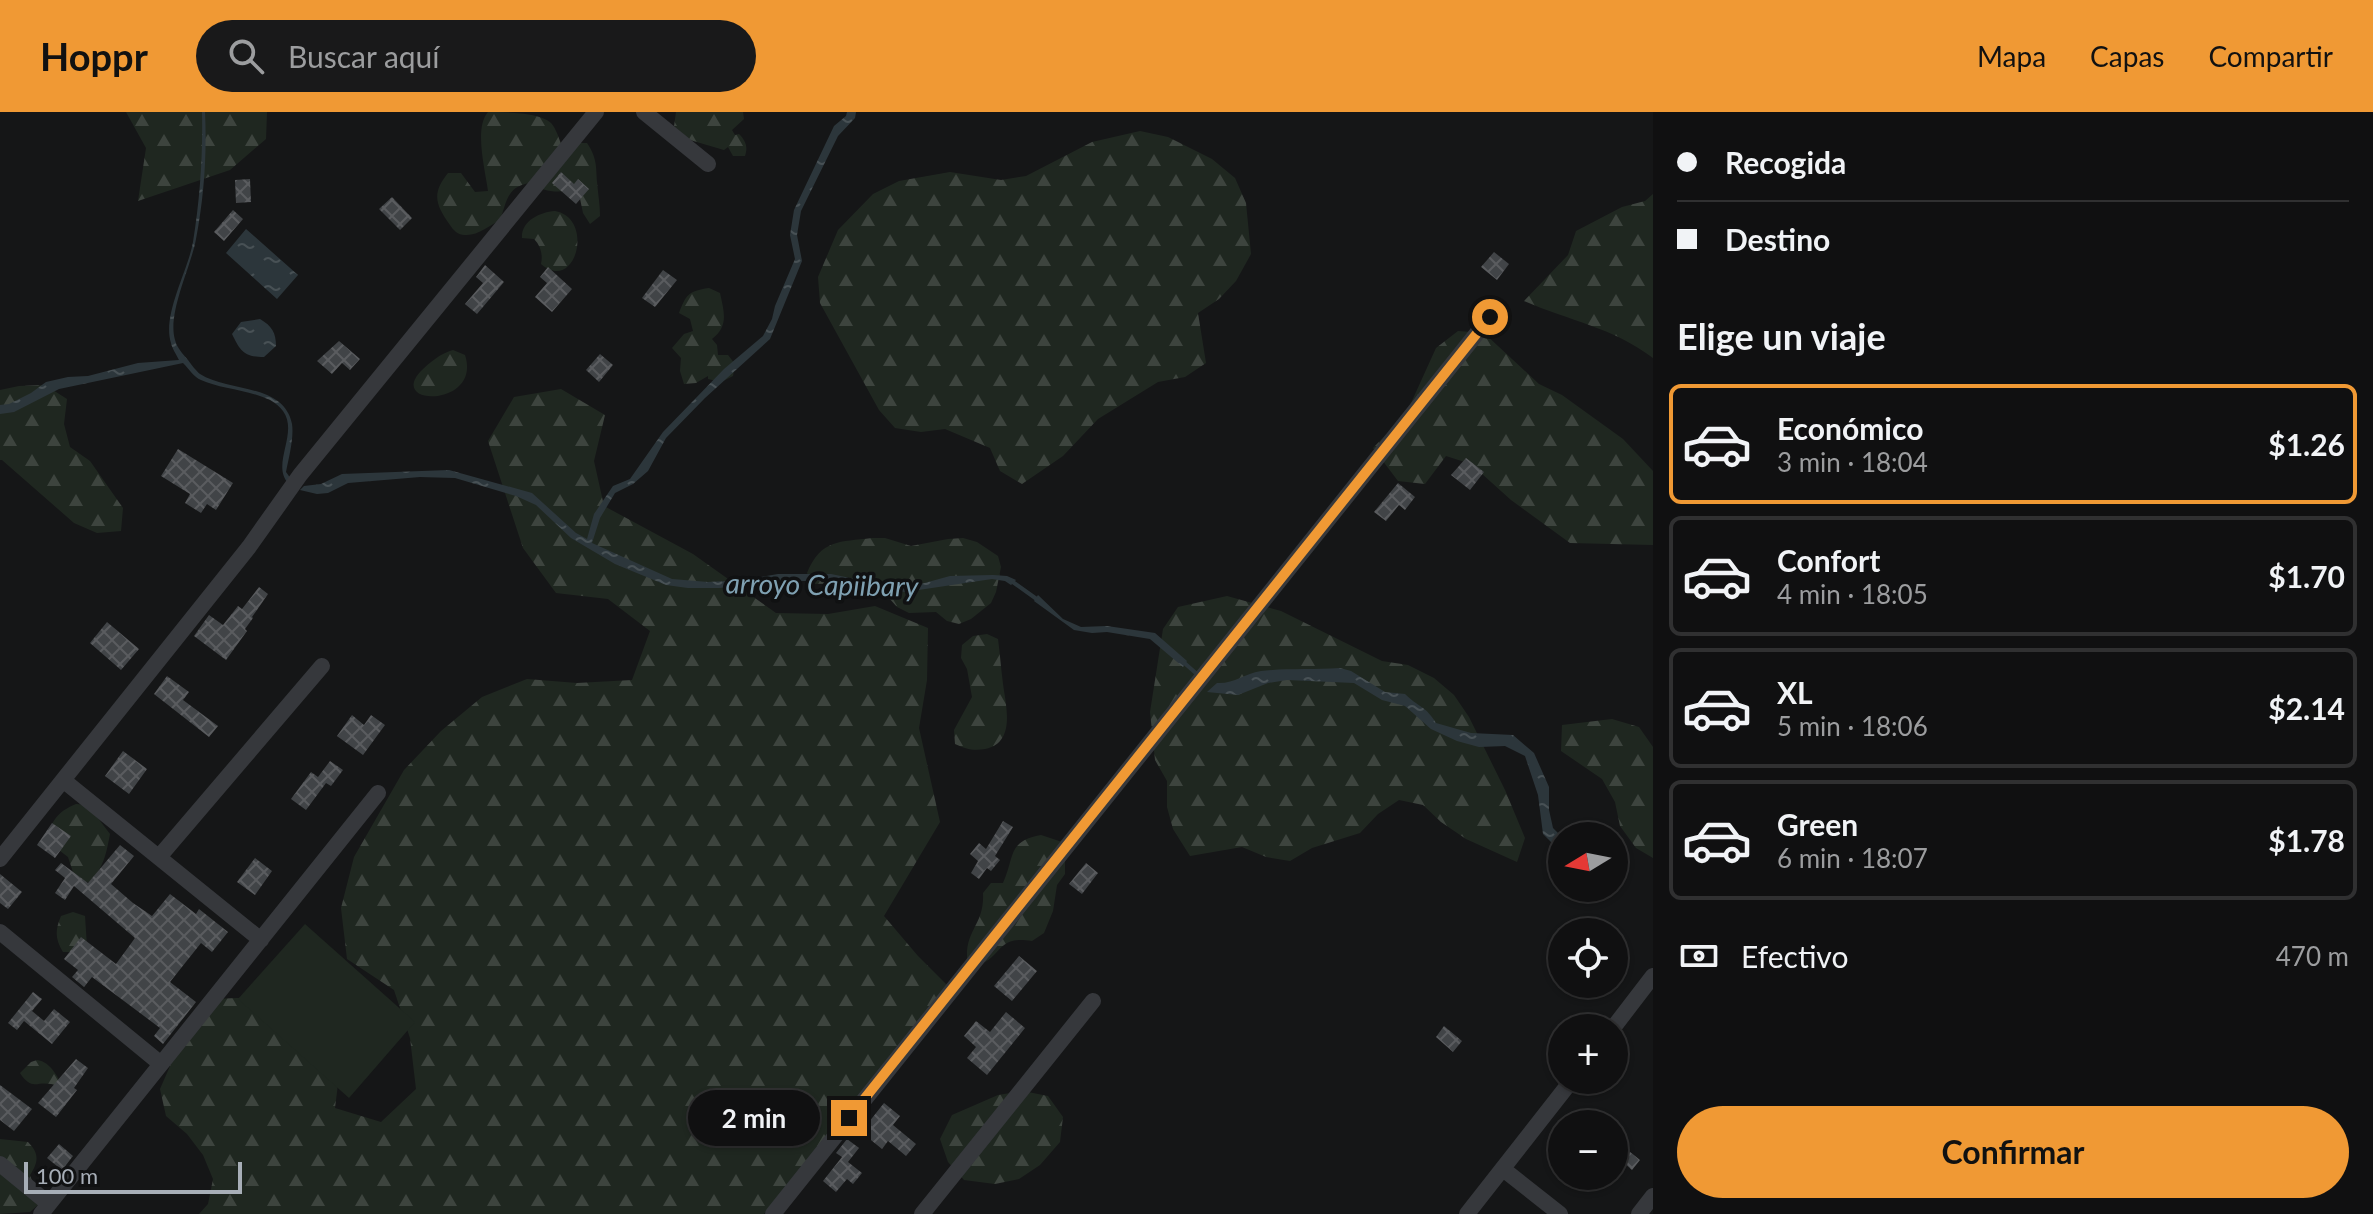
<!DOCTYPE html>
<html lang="es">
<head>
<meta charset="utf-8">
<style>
	body { margin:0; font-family:Lato,sans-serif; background:#19191a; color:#f1f3f6; height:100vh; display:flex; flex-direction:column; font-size:30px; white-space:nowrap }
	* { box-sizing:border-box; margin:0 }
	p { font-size:26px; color:#9c9d9f }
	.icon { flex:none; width:44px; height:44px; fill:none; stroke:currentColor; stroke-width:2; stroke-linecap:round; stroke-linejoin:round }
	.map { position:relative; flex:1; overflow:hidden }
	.side { display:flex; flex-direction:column; background:#101011; width:720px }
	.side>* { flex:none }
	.top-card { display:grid; align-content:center; height:176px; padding:0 24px; background:#101011 }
	.needle { width:52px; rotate:260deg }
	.tools { position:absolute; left:1548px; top:710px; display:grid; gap:16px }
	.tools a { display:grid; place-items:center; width:80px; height:80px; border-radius:50%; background:#101011; box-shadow:0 2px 6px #0004,0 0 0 2px #303031; font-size:40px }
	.scale { position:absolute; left:24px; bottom:20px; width:218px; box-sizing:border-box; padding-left:8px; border:4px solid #a7aeb7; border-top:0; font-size:22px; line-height:28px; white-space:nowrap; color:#a7aeb7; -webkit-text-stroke:6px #101112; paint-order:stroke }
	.end { position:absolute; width:36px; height:36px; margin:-18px; border:10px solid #f09934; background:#111; box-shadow:0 0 0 4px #111 }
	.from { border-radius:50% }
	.bubble { position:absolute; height:56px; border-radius:28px; background:#101011; box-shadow:0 2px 6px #0004,0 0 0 2px #303031; font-size:26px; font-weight:700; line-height:56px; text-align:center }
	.top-card b { display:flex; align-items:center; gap:28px; height:76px; font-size:30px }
	.top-card b+b { border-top:2px solid #303031 }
	.top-card i { width:20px; height:20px; background:#f1f3f6 }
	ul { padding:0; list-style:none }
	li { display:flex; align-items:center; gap:24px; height:120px; margin:0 16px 12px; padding:0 8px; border:4px solid #303031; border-radius:12px }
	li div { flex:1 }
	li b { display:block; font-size:30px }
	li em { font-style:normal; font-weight:700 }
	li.active { border-color:#f09934 }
	li>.icon { width:72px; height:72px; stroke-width:1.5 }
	h2 { padding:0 24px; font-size:36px; line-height:96px }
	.pay { display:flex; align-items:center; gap:20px; height:88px; padding:0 24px; font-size:30px }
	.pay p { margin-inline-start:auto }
	.cta { display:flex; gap:16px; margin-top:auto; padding:16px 24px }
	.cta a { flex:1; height:92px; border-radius:48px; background:#f09934; color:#111; font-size:32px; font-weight:700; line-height:92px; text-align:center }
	header { display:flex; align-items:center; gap:48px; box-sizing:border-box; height:112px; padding:0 40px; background:#f09934; color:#111 }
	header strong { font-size:38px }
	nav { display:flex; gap:44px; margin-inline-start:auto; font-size:28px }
	.search { width:560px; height:72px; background:#19191a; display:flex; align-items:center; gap:20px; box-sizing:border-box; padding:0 28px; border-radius:44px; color:#9c9d9f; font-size:30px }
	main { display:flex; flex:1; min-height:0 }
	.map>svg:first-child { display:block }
</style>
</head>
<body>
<header>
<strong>Hoppr</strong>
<div class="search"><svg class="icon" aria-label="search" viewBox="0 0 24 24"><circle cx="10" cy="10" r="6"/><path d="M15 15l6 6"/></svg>Buscar aquí</div>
<nav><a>Mapa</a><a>Capas</a><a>Compartir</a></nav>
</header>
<main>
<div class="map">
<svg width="1653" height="1102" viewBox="0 0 1653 1102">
	<defs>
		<pattern id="forest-firs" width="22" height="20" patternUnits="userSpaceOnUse" patternTransform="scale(2)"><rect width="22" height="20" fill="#1f2720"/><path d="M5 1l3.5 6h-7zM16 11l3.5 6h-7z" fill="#3d443e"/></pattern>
		<pattern id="water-ripples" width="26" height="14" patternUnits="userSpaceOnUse" patternTransform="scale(2)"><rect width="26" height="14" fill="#2c363b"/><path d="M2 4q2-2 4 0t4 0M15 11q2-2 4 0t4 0" fill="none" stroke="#485155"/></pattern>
		<pattern id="building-cross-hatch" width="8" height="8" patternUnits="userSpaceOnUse" patternTransform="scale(2)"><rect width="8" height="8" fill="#414447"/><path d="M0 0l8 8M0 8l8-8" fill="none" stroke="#5a5c5f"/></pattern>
	</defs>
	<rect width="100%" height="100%" fill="#151617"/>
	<path fill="url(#forest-firs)" d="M126 0H267L266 27 230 58 138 89 146 36Z
		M488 0C503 0 540 0 551 11 556 16 559 27 562 34L574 31H587C597 46 596 54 597 70 598 82 600 93 600 104L590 112 583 101 578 77C558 81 547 81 529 71 507 75 507 89 500 108 491 113 477 124 465 123 458 123 453 118 450 113 436 93 431 82 448 61H461L475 80 488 79C485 57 474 16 488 0Z
		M676 0H743L744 7 732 18 735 23 739 22C746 29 748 35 745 44H733L728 35 724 38 690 28 674 14Z
		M1140 19 1168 25 1212 47 1235 66 1246 91 1251 142 1236 169 1219 187 1198 201 1206 251 1185 265 1158 270 1098 307 1063 344 1022 372 1000 359 990 336 945 317 921 320 895 316 879 298 820 191 818 165 838 118 873 82 899 69 950 60 1001 68 1026 64 1092 30Z
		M1653 82V246C1612 215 1570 209 1524 189L1568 143 1576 119 1622 95 1645 89Z
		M555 99C595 106 576 182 541 152 543 143 541 134 534 127L522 126C521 109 540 100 555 99Z
		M709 176 720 181C724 200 729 214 712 227L717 233 718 243H728L735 252 733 264 721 270 708 267V264L696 271 684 272 680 259 681 246 672 236 684 222 693 219 690 207 679 201C686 183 688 179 709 176Z
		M1458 219 1484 221 1539 272 1562 283 1623 327 1653 359V433L1570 431 1511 388 1471 352 1446 344 1425 372 1398 369 1373 336 1406 302 1436 236Z
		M453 238 465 243C482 295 387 295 421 259 429 251 441 241 453 238Z
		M45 273 67 287 64 312 70 335 90 349 123 396 121 419 97 421 74 411 2 348H0V278L19 274Z
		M561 277 605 303 594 349 604 394 693 442 776 501 828 502 875 494 928 516 927 568 919 616 940 710 884 804 918 844 956 882 764 1102H199L208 1092 213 1067 203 1043 187 1022 166 1004 160 977 181 929 212 887 261 885 341 948 335 996 381 1010 416 977 410 926 394 878 347 847 341 796 354 745 404 658 441 619 482 585 527 567 577 571 632 568 650 519 608 487 556 481 523 436 488 329 514 285Z
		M872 426H885L911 434 948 427 963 426 977 430 998 444 1001 455 996 480 991 491 971 507 959 512 947 509 936 500 909 501 897 495 889 486 865 474 852 471 814 472 807 461C821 427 840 430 872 426Z
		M1227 484 1281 499 1382 549 1408 553 1434 566 1454 583 1469 605 1505 678 1525 726 1517 750 1466 727 1441 710 1423 693 1399 688 1378 702 1360 721 1312 736 1290 749 1266 745 1242 735 1190 744 1173 717 1167 695V669L1155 648 1150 600 1163 517 1178 495Z
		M987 522 998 527C1000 542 1001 557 1003 572 1006 594 1016 631 985 637 973 639 966 637 955 632L954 618 972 585 967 557 961 546 962 533 973 524Z
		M1612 607 1639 615 1653 635V746L1636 736 1620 714 1615 690 1602 667 1561 639 1562 613Z
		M76 692 88 693 110 722C106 742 104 756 89 770L76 769 68 745 47 729C51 709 57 700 76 692Z
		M1041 723 1065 731V762L1057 773 1053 799 1044 821 1032 829C992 822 1005 851 968 855 962 818 985 815 983 781L991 771H1003C1015 745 1007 729 1041 723Z
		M73 800 85 804 87 835 75 840H63C55 827 55 818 61 804Z
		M37 948C51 950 59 966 64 979 62 977 54 972 51 972 36 969 32 979 20 961L31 950Z
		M1023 979 1048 984 1063 1005 1060 1030 1040 1053 1019 1067 995 1072 964 1068 948 1050 940 1027 952 1003 998 983Z
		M0 1027 28 1030C39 1041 39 1049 30 1063L40 1091 30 1100 0 1102Z"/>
	<path fill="#1f2720" d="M305 812 415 910 349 986 238 887Z"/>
	<path fill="url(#water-ripples)" d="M202 0H205C207 43 204 85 196 127 191 155 167 201 175 228 177 236 183 242 188 248 191 252 196 259 200 262 227 280 284 271 292 312 294 326 289 345 286 360L291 367 288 371C271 352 299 321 283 299 268 278 224 279 201 268 194 265 189 257 183 251L59 277 14 300 0 302V293L9 292 31 281 46 270 68 265 88 264 138 251 179 248C176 242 172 236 171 231 162 203 188 159 193 130 200 87 203 43 202 0Z
		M847 0H856L855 6 838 24 801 99 797 123 802 149 770 227 705 286 666 326 648 359 633 372 615 381 600 406 592 431 672 467 708 470 743 468 778 462H831L874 471 910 475 950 464 993 463 1007 464 1016 468 1011 473 1005 469 992 467 905 480 832 469H781L719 476H688L666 473 615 452 571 426 536 393 516 384 455 366 420 365 348 371 328 381 317 382 300 378 304 374 321 372 342 362 449 358 532 381 576 421 587 427 594 402 613 374 630 367 663 320 724 257 763 224 772 207 775 194 795 147 790 123 794 98 834 14 846 4Z
		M246 117 298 163 277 187 226 141Z
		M260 207C272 214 276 221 276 234L264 245C243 245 240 238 232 222L241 210Z
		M1038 483 1063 507 1081 515 1107 514 1155 521 1187 549 1183 555 1150 527 1107 520 1092 521 1074 518 1034 489Z
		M1340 556 1351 559 1385 580 1405 582C1418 595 1426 594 1436 611L1471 621 1513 623 1534 641 1549 675V698L1553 716 1562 725V741L1543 722 1538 683 1525 644 1505 634 1479 635 1457 629 1431 617 1405 594 1382 588 1354 571 1287 568 1268 571 1238 583 1207 580 1217 571C1234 572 1244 562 1261 559 1286 556 1314 558 1340 556Z"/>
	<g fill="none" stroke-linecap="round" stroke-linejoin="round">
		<path stroke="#2c363b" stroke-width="4" d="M1010 468 1038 488
			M1181 548 1198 563"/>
	</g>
	<path fill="url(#building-cross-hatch)" d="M561 60 574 72 578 67 589 77 576 92 552 71Z
		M250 67 251 90 236 91 235 68Z
		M392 85 412 106 400 118 379 97Z
		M233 98 243 107 224 129 214 120Z
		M1494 140 1509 152 1497 168 1481 155Z
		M485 153 504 170 477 202 465 192 483 171 476 165Z
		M548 155 572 177 552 200 535 185 547 171 540 165Z
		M663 158 677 168 655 195 642 186Z
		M339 229 360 247 350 258 342 251 332 262 317 249Z
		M600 242 613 253 599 270 586 258Z
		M178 337 233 371 216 398 207 392 201 401 185 391 190 382 161 364Z
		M1466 346 1484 360 1470 378 1451 363Z
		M1398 371 1415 385 1405 398 1399 393 1386 409 1374 400Z
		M259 475 268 482 252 505 253 506 245 517 247 519 226 548 194 524 209 503 223 513 238 494 242 497Z
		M107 510 139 537 121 558 90 531Z
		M167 564 189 580 183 588 218 614 209 625 154 582Z
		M352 603 364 613 371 603 385 613 363 643 337 624Z
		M123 639 147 657 129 682 105 664Z
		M330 649 343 658 331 674 326 671 306 698 291 687 311 660 318 665Z
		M1003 709 1013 715 995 744 1000 748 991 759 987 756 979 767 971 761 978 749 970 742 979 731 986 737Z
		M52 711 71 724 55 746 37 733Z
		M120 733 134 744 111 772 133 791 152 804 170 782 196 802 199 797 228 820 212 840 201 831 170 870 196 890 163 932 154 924 160 916 92 865 84 875 72 865 78 858 64 847 81 825 116 852 135 826 74 774 65 788 55 781 65 766 55 758 61 751 88 771Z
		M255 746 272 759 255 783 237 770Z
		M1086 751 1098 761 1082 782 1069 772Z
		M0 762 22 780 8 797 0 791Z
		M1019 844 1037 859 1012 889 994 874Z
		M33 880 42 887 32 899 44 909 54 897 70 910 52 932 24 909 17 918 8 911Z
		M1006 900 1025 916 987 963 967 946 976 935 964 924 976 909 990 920Z
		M1444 914 1462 929 1453 940 1436 925Z
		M76 947 88 956 74 976 77 978 56 1005 38 991Z
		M0 973 32 997 14 1019 0 1008Z
		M884 991 900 1004 893 1013 916 1032 906 1044 888 1029 882 1037 861 1020Z
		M847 1027 859 1036 848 1050 862 1061 853 1072 847 1067 836 1080 823 1069 842 1045 836 1041Z
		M1614 1027 1640 1048 1632 1058 1614 1042Z
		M59 1032 73 1044 62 1058 47 1046Z"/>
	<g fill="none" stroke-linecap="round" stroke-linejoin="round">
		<path stroke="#36383c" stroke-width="16" d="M644 0 708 52
			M63 668 261 828
			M159 745 322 554
			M0 747 249 435 300 363 596 0
			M0 820 161 952
			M1613 916 1653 864
			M0 1052 49 1092
			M1503 1057 1560 1102
			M41 1102 378 681
			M773 1102 1490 205
			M922 1102 1093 889
			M1467 1102 1572 968
			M1639 1102 1653 1084"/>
	</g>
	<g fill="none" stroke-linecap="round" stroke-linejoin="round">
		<path stroke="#f09934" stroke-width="10" d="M849 1006 1490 205"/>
	</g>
	<g text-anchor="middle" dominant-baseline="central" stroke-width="7" stroke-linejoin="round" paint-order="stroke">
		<g font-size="28" font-style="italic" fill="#7fa1b2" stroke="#101112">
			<text transform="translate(822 472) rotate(1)">arroyo Capiibary</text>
		</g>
	</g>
</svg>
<div class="tools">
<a><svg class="needle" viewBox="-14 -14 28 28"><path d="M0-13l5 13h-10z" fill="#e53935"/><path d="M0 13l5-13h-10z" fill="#9c9d9f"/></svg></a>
<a><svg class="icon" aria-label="locate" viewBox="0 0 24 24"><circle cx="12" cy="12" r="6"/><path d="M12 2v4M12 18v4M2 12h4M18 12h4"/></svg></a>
<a>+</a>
<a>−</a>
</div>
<div class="scale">100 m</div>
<i class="end from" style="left:1490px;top:205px"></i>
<i class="end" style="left:849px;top:1006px"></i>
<div class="bubble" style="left:688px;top:978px;width:132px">2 min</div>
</div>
<section class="side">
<div class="top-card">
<b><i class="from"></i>Recogida</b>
<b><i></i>Destino</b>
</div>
<h2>Elige un viaje</h2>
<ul>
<li class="active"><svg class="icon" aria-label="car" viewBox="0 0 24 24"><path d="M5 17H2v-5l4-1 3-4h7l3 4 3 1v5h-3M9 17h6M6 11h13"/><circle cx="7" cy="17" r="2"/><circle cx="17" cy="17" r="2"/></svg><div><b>Económico</b><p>3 min · 18:04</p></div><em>$1.26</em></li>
<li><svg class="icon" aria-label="car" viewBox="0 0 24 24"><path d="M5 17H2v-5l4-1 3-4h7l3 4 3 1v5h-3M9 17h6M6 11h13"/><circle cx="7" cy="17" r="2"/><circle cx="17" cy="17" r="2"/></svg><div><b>Confort</b><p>4 min · 18:05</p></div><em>$1.70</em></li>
<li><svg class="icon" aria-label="car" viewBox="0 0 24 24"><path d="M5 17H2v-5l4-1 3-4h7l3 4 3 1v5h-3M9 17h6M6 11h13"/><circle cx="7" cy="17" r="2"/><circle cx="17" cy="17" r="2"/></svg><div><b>XL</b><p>5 min · 18:06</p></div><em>$2.14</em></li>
<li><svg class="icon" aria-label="car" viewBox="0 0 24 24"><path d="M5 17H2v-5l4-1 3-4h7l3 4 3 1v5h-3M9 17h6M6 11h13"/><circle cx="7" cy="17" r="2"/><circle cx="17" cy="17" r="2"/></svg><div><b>Green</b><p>6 min · 18:07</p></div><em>$1.78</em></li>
</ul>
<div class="pay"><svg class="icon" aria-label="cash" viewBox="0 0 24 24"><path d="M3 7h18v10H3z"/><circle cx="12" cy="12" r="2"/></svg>Efectivo<p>470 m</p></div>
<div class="cta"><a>Confirmar</a></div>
</section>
</main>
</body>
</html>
